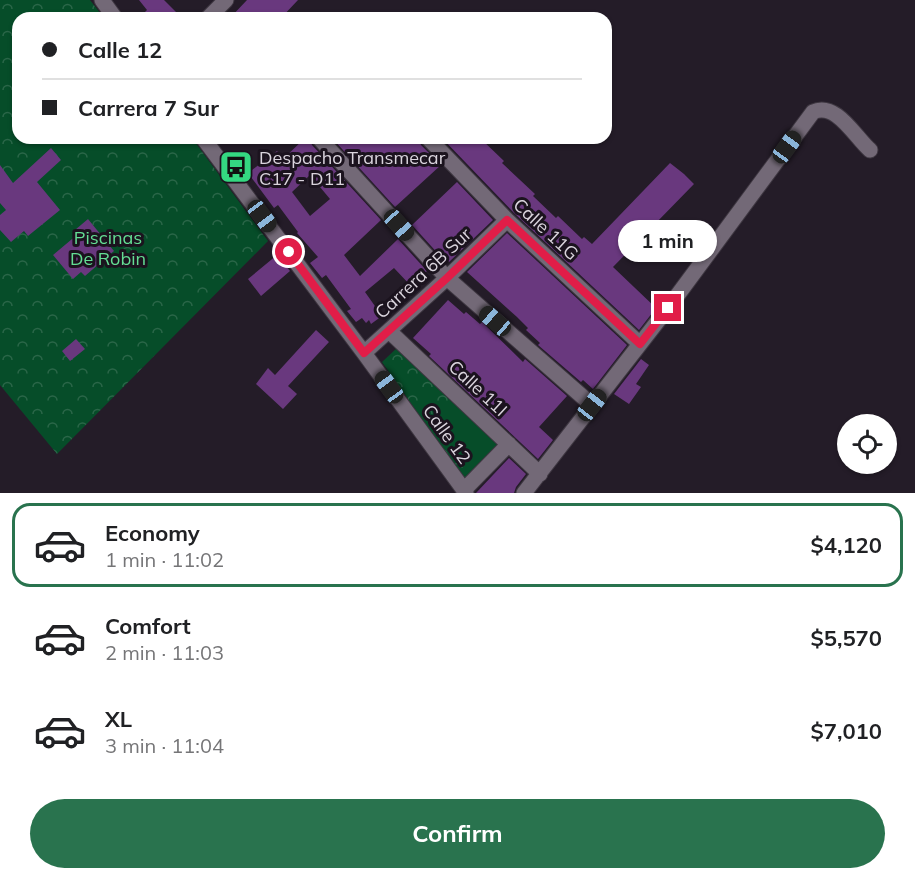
<!DOCTYPE html>
<html lang="en">
<head>
<meta charset="utf-8">
<style>
	body { margin:0; font-family:Mulish,sans-serif; background:#f6f6f6; color:#202124; height:100vh; display:flex; flex-direction:column; font-size:22px; white-space:nowrap }
	* { box-sizing:border-box; margin:0 }
	p { font-size:20px; color:#757577 }
	.icon { flex:none; width:33px; height:33px; fill:none; stroke:currentColor; stroke-width:2; stroke-linecap:round; stroke-linejoin:round }
	.map { position:relative; height:493px; overflow:hidden }
	.side { display:flex; flex-direction:column; background:#fff; flex:1 }
	.side>* { flex:none }
	.banner { position:absolute; left:12px; top:12px; width:600px; height:132px; border-radius:18px; box-shadow:0 2px 4px #0004; display:grid; align-content:center; height:132px; padding:0 30px; background:#fff }
	.fabs { position:absolute; left:837px; top:414px; display:grid; gap:12px }
	.fabs a { display:grid; place-items:center; width:60px; height:60px; border-radius:50%; background:#fff; box-shadow:0 2px 4px #0004; font-size:30px }
	.end { position:absolute; width:27px; height:27px; margin:-14px; border:8px solid #e11d48; background:#fff; box-shadow:0 0 0 3px #fff }
	.from { border-radius:50% }
	.bubble { position:absolute; height:42px; border-radius:21px; background:#fff; box-shadow:0 2px 4px #0004; font-size:20px; font-weight:700; line-height:42px; text-align:center }
	.car { position:absolute; width:18px; height:36px; margin:-18px -9px; border-radius:8px; box-shadow:0 0 4px 2px #0007; background:linear-gradient(#222 24%,#8ab4d8 0 40%,#222 0 76%,#8ab4d8 0 86%,#222 0) }
	.banner b { display:flex; align-items:center; gap:21px; height:57px; font-size:22px }
	.banner b+b { border-top:2px solid #e0e0e0 }
	.banner i { width:15px; height:15px; background:#202124 }
	ul { padding:10px 0 0; list-style:none }
	li { display:flex; align-items:center; gap:18px; height:84px; margin:0 12px 9px; padding:0 18px; border:3px solid transparent; border-radius:18px }
	li div { flex:1 }
	li b { display:block; font-size:22px }
	li em { font-style:normal; font-weight:700 }
	li.selected { border-color:#29734e }
	li>.icon { width:54px; height:54px; stroke-width:1.5 }
	.action { display:flex; gap:12px; margin-top:auto; padding:12px 30px }
	.action a { flex:1; height:69px; border-radius:36px; background:#29734e; color:#fff; font-size:24px; font-weight:700; line-height:69px; text-align:center }
	.map>svg:first-child { display:block }
</style>
</head>
<body>
<div class="map">
<svg width="915" height="493" viewBox="0 0 915 493">
	<defs>
		<pattern id="park-crowns" width="20" height="18" patternUnits="userSpaceOnUse" patternTransform="scale(1.5)"><rect width="20" height="18" fill="#064d29"/><path d="M2 6a3 3 0 1 1 6 0M12 15a3 3 0 1 1 6 0" fill="none" stroke="#2a6648"/></pattern>
	</defs>
	<rect width="100%" height="100%" fill="#241c28"/>
	<path fill="url(#park-crowns)" d="M0 0H90L104 18H18V138H192L268 241 57 454 0 385Z
		M397 348 505 444 466 482 382 362Z"/>
	<path fill="#064d29" d="M454 400 497 445 470 471 427 426Z"/>
	<path fill="#69387e" fill-rule="evenodd" d="M139 0H164L182 18H139L147 10Z
		M247 0H298L281 18H230Z
		M305 138H309L312 145 381 220 344 255 360 276 398 239 427 271 411 286 394 268 365 292 382 316 371 324 369 320 366 323 362 318 356 322 347 311 351 309 326 275 322 278 310 263 318 257 297 233 298 232 278 205 274 208 248 173 277 151 283 159ZM310 175 330 199 310 216 292 192Z
		M332 138H418L421 145 441 165 395 207Z
		M442 138H480L504 161 502 163 535 194 533 196 556 218 558 216 582 239 584 237 592 244 670 163 684 174 694 184 613 267 656 308 639 330 514 213Z
		M51 148 61 160 37 182 60 210 28 236 24 231 11 242 0 230V215L6 210 0 203V165L13 183Z
		M457 182 493 220 449 262 443 255 441 257 412 225Z
		M88 219 114 251 85 276 81 272 73 279 53 255 78 234 75 230Z
		M507 233 627 345 593 389 583 380 581 382 538 345 540 343 526 330 528 328 517 317 467 272Z
		M277 255 290 271 261 296 248 279Z
		M448 300 464 314 466 312 480 324 482 322 523 362 525 359 567 396 539 427 553 440 538 459 429 356 431 354 413 338Z
		M316 330 329 342 288 386 297 394 283 409 256 384 268 368 275 375Z
		M76 339 85 349 70 361 62 351Z
		M641 359 649 365 636 384 641 387 629 404 614 394Z
		M509 458 526 474 516 487 514 493H476Z"/>
	<g fill="none" stroke-linecap="round" stroke-linejoin="round">
		<g stroke="#3e3741" stroke-width="17">
			<path id="minor" d="M102 0 115 18
				M208 18 226 0
				M203 138 364 353 466 493
				M319 138 447 278 592 405
				M428 138 507 220 640 344
				M389 331 540 474
				M364 353 447 278 507 220
				M464 490 509 444
				M524 493 668 308 813 112C836 101 855 137 870 150"/>
		</g>
		<use href="#minor" stroke="#736977" stroke-width="15"/>
	</g>
	<g fill="none" stroke-linecap="round" stroke-linejoin="round">
		<path stroke="#e11d48" stroke-width="8" d="M289 252 364 353 447 278 507 220 640 344 668 308"/>
	</g>
	<defs>
		<g id="bus-square" transform="scale(1.725)"><rect x="-9" y="-9" width="18" height="18" rx="4" fill="#34d881" stroke="#1b131e"/><path d="M-5-6H5V4H4V6H2V4H-2V6H-4V4H-5ZM-3.5-4V0h7V-4ZM-3.5 1.2v1.5H-2V1.2ZM2 1.2v1.5H3.5V1.2Z" fill="#111"/></g>
	</defs>
	<g fill-rule="evenodd">
		<use href="#bus-square" x="236" y="167"/>
	</g>
	<g text-anchor="middle" dominant-baseline="central" stroke-width="6" stroke-linejoin="round" paint-order="stroke">
		<g font-size="18" fill="#dad4dd" stroke="#1b131e" text-anchor="start">
			<text x="259" y="157">Despacho Transmecar<tspan x="259" dy="21">C17 - D11</tspan></text>
		</g>
		<g font-size="18" fill="#dad4dd" stroke="#1b131e">
			<text transform="translate(546 229) rotate(43)">Calle 11G</text>
			<text transform="translate(423 273) rotate(-43)">Carrera 6B Sur</text>
			<text transform="translate(478 388) rotate(43)">Calle 11I</text>
			<text transform="translate(447 434) rotate(54)">Calle 12</text>
		</g>
		<g font-size="18" fill="#64de94" stroke="#1b131e">
			<text x="108" y="237">Piscinas<tspan x="108" dy="21">De Robin</tspan></text>
		</g>
	</g>
</svg>
<div class="fabs">
<a><svg class="icon" aria-label="locate" viewBox="0 0 24 24"><circle cx="12" cy="12" r="6"/><path d="M12 2v4M12 18v4M2 12h4M18 12h4"/></svg></a>
</div>
<i class="end from" style="left:289px;top:252px"></i>
<i class="end" style="left:668px;top:308px"></i>
<div class="bubble" style="left:618px;top:220px;width:99px">1 min</div>
<i class="car" style="left:787px;top:147px;rotate:36deg"></i>
<i class="car" style="left:262px;top:216px;rotate:143deg"></i>
<i class="car" style="left:399px;top:225px;rotate:138deg"></i>
<i class="car" style="left:495px;top:321px;rotate:311deg"></i>
<i class="car" style="left:389px;top:387px;rotate:324deg"></i>
<i class="car" style="left:592px;top:405px;rotate:38deg"></i>
<div class="banner">
<b><i class="from"></i>Calle 12</b>
<b><i></i>Carrera 7 Sur</b>
</div>
</div>
<section class="side">
<ul>
<li class="selected"><svg class="icon" aria-label="car" viewBox="0 0 24 24"><path d="M5 17H2v-5l4-1 3-4h7l3 4 3 1v5h-3M9 17h6M6 11h13"/><circle cx="7" cy="17" r="2"/><circle cx="17" cy="17" r="2"/></svg><div><b>Economy</b><p>1 min · 11:02</p></div><em>$4,120</em></li>
<li><svg class="icon" aria-label="car" viewBox="0 0 24 24"><path d="M5 17H2v-5l4-1 3-4h7l3 4 3 1v5h-3M9 17h6M6 11h13"/><circle cx="7" cy="17" r="2"/><circle cx="17" cy="17" r="2"/></svg><div><b>Comfort</b><p>2 min · 11:03</p></div><em>$5,570</em></li>
<li><svg class="icon" aria-label="car" viewBox="0 0 24 24"><path d="M5 17H2v-5l4-1 3-4h7l3 4 3 1v5h-3M9 17h6M6 11h13"/><circle cx="7" cy="17" r="2"/><circle cx="17" cy="17" r="2"/></svg><div><b>XL</b><p>3 min · 11:04</p></div><em>$7,010</em></li>
</ul>
<div class="action"><a>Confirm</a></div>
</section>
</body>
</html>
